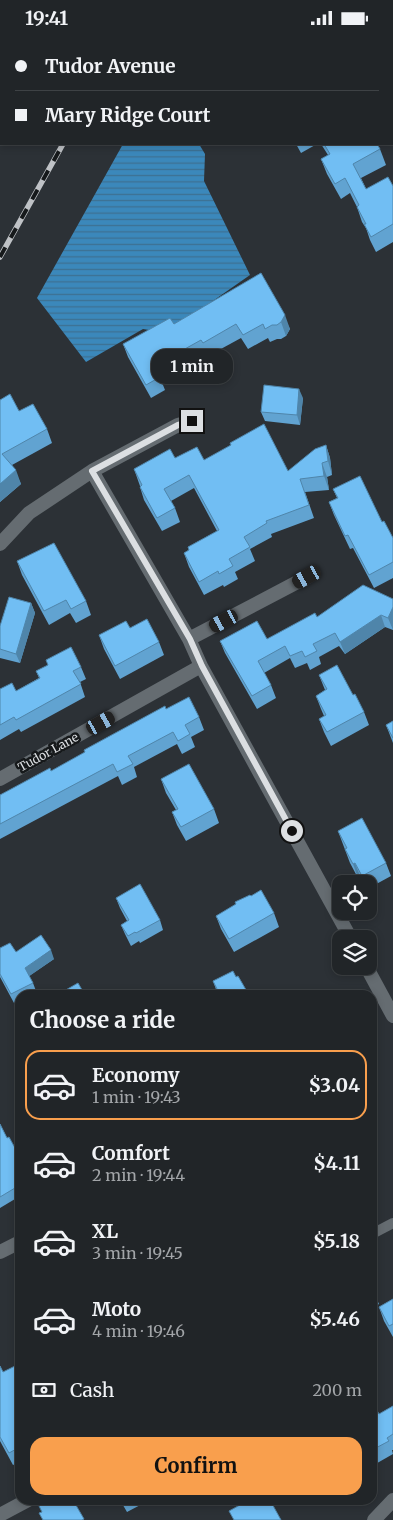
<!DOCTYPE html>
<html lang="en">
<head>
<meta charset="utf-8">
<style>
	body { margin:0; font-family:Merriweather,serif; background:#292d30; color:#f1f3f6; height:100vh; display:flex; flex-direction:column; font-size:19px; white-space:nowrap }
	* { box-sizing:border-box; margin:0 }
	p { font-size:16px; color:#a2a5a8 }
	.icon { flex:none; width:28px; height:28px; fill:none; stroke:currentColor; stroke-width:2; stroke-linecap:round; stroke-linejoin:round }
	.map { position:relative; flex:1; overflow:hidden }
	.drawer { position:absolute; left:15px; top:955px; width:362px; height:515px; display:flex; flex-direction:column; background:#212528; border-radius:15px; box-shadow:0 2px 8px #0003,0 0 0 1px #3e4245 }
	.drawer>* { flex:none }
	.top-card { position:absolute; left:0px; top:0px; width:394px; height:110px; box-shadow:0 2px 8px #0003,0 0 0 1px #3e4245; display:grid; align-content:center; height:110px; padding:0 15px; background:#212528 }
	.tools { position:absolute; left:332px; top:840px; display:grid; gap:10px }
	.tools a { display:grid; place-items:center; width:45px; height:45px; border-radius:10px; background:#212528; box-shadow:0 2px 8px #0003,0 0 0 1px #3e4245; font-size:25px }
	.end { position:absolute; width:22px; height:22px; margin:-11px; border:6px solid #dcdfe2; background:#111; box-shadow:0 0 0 2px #111 }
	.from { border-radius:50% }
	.bubble { position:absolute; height:35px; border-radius:15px; background:#212528; box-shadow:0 2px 8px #0003,0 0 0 1px #3e4245; font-size:16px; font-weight:700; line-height:35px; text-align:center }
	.car { position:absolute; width:15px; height:30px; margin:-15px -8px; border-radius:6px; box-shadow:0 0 4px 1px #0007; background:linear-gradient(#222 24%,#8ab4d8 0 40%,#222 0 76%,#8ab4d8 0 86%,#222 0) }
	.top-card b { display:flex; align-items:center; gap:18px; height:48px; font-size:19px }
	.top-card b+b { border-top:1px solid #3e4245 }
	.top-card i { width:12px; height:12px; background:#f1f3f6 }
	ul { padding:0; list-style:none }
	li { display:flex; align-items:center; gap:15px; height:70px; margin:0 10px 8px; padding:0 5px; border:2px solid transparent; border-radius:15px }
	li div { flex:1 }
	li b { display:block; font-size:19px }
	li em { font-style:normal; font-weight:700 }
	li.selected { border-color:#f99f4d }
	li>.icon { width:45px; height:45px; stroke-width:1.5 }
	h2 { padding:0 15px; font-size:22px; line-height:60px }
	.pay { display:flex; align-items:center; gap:12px; height:55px; padding:0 15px; font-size:19px }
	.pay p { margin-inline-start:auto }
	.cta { display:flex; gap:10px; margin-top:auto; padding:10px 15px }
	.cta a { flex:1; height:58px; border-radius:15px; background:#f99f4d; color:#111; font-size:20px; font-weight:700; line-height:58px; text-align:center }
	.status { display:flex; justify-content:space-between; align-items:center; height:35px; padding:0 25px; background:#212528; direction:ltr }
	.status svg { height:14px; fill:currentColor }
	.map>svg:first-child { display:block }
</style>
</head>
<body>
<div class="status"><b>19:41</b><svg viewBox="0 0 49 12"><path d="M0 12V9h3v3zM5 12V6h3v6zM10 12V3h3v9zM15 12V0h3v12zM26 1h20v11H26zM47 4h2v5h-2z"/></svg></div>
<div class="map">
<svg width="393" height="1485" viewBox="0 0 393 1485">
	<defs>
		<pattern id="water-rules" width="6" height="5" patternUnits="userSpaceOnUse" patternTransform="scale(1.25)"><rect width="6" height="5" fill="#3b88bb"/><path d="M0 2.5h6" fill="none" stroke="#3d7091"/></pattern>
	</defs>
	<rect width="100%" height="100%" fill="#2c3136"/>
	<path fill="url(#water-rules)" d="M123 109H199L205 119 204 146 250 240 167 298 143 294 86 327 37 263Z"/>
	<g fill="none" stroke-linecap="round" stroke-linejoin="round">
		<path stroke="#656c71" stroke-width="10" d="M372 1199 393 1188"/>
		<path stroke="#656c71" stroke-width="14" d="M92 436 189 604 201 631 351 904
			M0 509 29 478 92 436 178 390 192 386 197 388
			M189 604 307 542
			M0 744 201 631
			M366 931 393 981
			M0 1217 20 1207
			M0 1480 28 1465
			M374 1485 393 1465"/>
		<g stroke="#bfc2c6" stroke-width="5.5">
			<path id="rail" d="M34 1 35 0
				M123 1 124 0
				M0 62 1 59
				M0 222 63 109"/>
		</g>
		<use href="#rail" stroke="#16191b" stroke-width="4" stroke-dasharray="11" stroke-linecap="butt"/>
	</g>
	<path fill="#61a3d1" d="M296 109H317L301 118Z
		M321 109H377L380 114 386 130 361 143 366 154 393 151V207L376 217 370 205 366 193 362 187 357 172 350 158 341 164 327 139 321 124 328 120Z
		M261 238 290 294 286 301 281 304H277L270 307 268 303 248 314 241 303 208 321 206 318 179 333V335L161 345 165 355 151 363 128 322 123 309 174 289Z
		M303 363 300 390 265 386 261 377Z
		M0 365 19 376 47 394 52 408 12 430 21 449 0 467Z
		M326 410 330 423 332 440 327 442 329 455 305 457 314 483 271 499 272 502 250 514 255 526 235 537 238 544 224 552 223 550 204 560 189 532 184 518 189 515 188 512 217 496 194 453 171 466 175 473 180 487 162 496 144 465 140 452V451L134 434 175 423 204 425 288 436Z
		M333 454 393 503V543L374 553 353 513 350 514 334 480 329 467 337 463Z
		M17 526 86 566 91 580 76 588 70 578 49 590 22 540Z
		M393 564V595L385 592 345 619 339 611 319 622 321 629 310 635 307 628 295 633 290 623 264 638 271 650 276 663 257 674 225 618 220 606 267 604 317 582Z
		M31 568 35 578 20 628 0 623V591Z
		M130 593 159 607 164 620 120 644 104 614 99 600Z
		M81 632 86 644 80 647 85 662 21 697 19 694 0 705V654L16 656 39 643 36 636Z
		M319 640 353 660 364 677 369 690 331 711 324 697 319 684 324 681 321 674 316 661 325 655Z
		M166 674 199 682 204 695 191 702 195 712 182 719 177 709 134 732 137 742 122 750 118 741 0 804V760L51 736Z
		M393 686V708L386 690Z
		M161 744 214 774 219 788 186 806 177 790 172 777 176 775 166 758Z
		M338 796 386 828 391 841 369 853V849H364L360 841 358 843 350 828Z
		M251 861 274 878 279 892 234 917 221 894 216 881Z
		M116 863 160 885 163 895 140 908 139 906 131 911 125 899 121 890 127 886 120 873Z
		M0 913 16 917 54 924 29 941 33 948 36 956 29 960H20V965L14 968 0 942Z
		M236 942 249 960H218L213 946Z
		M0 1089 7 1103 20 1122V1161L0 1173Z
		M372 1254 379 1269 372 1273Z
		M393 1264V1302L384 1286 379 1272Z
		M0 1331 3 1337 20 1340V1427L13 1430 0 1406Z
		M393 1371V1415H392L393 1419 372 1431V1373L379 1379Z
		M120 1465H145L146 1467 127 1477Z"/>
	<path fill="#4f85aa" d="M285 280 290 294 286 301 281 287Z
		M299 354 303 363 300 390 297 380Z
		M326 410 330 423 332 440 328 426Z
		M322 428 327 442 329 455 324 441Z
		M16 435 21 449 0 467V449Z
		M31 568 35 578 20 628 16 619Z
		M393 572V595L388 583Z
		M381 580 385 592 345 619 340 607Z
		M355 828 360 841 358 843 353 829Z
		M51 915 54 924 28 942 25 933Z"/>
	<path fill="#71bef3" stroke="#4f85aa" d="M275 0H297V1H273Z
		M324 109H377L380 114 353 129 366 154 388 142 393 151V189L371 202 364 189H366L357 172 359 170 345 143 335 149 321 124 330 119Z
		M261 238 285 280 281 287 277 290H272L265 294 263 289 243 300 236 289 203 308 201 305 174 320V322L155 333 160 342 146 350 123 309 170 283 174 289Z
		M264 350 299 354 297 380 261 377Z
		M10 359 19 376 33 369 47 394 2 419 16 435 0 449V365Z
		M264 389 288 436 315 414 326 410 328 426 322 428 324 441 300 444 309 470 266 486 267 488 244 502 250 512 229 524 233 531 219 539 218 536 199 547 184 518 189 515 188 512 219 495 189 440 164 454 175 473 157 483 140 452 142 450 134 434 170 414 175 423 197 412 204 425 231 410 230 408Z
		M360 441 382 487 384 486 393 503V527L369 540 348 500 345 501 329 467 338 463 333 454Z
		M54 508 86 566 71 574 66 565 44 576 17 526Z
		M363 550 393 564V572L388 583 381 580 340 607 335 598 313 609 317 616 305 622 302 616 290 621 285 611 258 626 271 650 252 661 220 606 257 586 267 604 315 578 317 582Z
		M9 562 31 568 16 619 0 614V591Z
		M147 584 159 607 115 631 99 600 126 586 130 593Z
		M71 612 81 632 73 636 81 649 16 685 14 682 0 690V654L12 648 16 656 40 643 36 636 48 630 46 625Z
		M337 630 353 660 355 659 364 677 327 697 319 684 326 680 316 661 327 654 319 640Z
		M189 662 199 682 185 690 190 699 178 706 173 697 128 721 133 729 117 737 113 729 0 789V760L50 733 51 736 85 717 84 715 165 671 166 674Z
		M393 686V703L386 690Z
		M189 729 214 774 181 792 172 777 178 774 161 744Z
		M362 783 386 828 362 841 355 828 353 829 345 814 347 813 338 796Z
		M140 849 160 885 136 898 135 897 128 901 121 890 129 885 116 863Z
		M261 855 274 878 229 904 216 881 236 869 235 867 250 860 251 861Z
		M41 900 51 915 25 933 33 948 11 959 0 939V913L10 908 16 917Z
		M233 936 236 942 238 941 249 960H220L213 946Z
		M78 948 85 960H57Z
		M0 1089 7 1103 9 1102 20 1122V1150L0 1162Z
		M393 1264V1289L389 1291 379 1272Z
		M0 1331 3 1337 15 1331 20 1340V1412L9 1418 0 1402Z
		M393 1371V1399L387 1403 389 1406 372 1415V1373L375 1372 379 1379Z
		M50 1465H73L84 1484 82 1485H43L39 1478 42 1477 39 1471Z
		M122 1465H129L124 1468Z
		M249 1465H270L281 1485H234L229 1476Z"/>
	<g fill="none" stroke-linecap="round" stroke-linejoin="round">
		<path stroke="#dcdfe2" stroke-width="6" d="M192 386 178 390 92 436 190 604 202 631 292 796"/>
	</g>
	<g text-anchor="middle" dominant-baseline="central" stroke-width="5" stroke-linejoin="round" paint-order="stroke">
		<g font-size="12" fill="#dcdfe2" stroke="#16191b">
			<text transform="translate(48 717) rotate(-29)">Tudor Lane</text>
		</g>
	</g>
</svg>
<div class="tools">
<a><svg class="icon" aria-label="locate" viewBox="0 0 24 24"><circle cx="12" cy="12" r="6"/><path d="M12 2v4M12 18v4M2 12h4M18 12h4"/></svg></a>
<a><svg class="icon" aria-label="layers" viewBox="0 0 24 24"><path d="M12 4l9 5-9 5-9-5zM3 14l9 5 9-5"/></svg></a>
</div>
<i class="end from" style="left:292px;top:796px"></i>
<i class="end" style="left:192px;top:386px"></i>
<div class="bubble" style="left:151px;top:314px;width:82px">1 min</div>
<i class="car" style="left:307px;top:542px;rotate:241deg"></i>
<i class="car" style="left:224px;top:586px;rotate:242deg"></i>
<i class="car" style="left:101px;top:688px;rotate:61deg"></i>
<div class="top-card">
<b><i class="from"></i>Tudor Avenue</b>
<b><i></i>Mary Ridge Court</b>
</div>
<section class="drawer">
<h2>Choose a ride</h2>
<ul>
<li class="selected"><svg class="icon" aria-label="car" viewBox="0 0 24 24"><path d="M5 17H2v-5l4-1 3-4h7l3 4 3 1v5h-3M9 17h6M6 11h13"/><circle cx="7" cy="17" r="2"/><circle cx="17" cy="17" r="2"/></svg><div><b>Economy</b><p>1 min · 19:43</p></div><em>$3.04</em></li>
<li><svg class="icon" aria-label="car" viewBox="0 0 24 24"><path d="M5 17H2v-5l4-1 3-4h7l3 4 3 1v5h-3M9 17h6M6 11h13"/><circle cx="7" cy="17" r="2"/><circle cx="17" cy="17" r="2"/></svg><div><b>Comfort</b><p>2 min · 19:44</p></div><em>$4.11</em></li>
<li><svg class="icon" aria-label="car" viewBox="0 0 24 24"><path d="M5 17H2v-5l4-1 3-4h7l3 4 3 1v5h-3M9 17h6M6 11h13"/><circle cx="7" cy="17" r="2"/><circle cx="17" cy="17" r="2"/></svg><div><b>XL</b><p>3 min · 19:45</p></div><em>$5.18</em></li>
<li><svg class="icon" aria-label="car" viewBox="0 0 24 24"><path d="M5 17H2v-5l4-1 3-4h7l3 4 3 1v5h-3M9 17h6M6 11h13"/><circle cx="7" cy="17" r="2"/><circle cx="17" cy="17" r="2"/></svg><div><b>Moto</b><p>4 min · 19:46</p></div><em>$5.46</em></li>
</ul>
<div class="pay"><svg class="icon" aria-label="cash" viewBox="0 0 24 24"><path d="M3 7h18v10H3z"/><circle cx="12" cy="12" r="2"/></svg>Cash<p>200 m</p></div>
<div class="cta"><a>Confirm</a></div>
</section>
</div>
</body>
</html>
